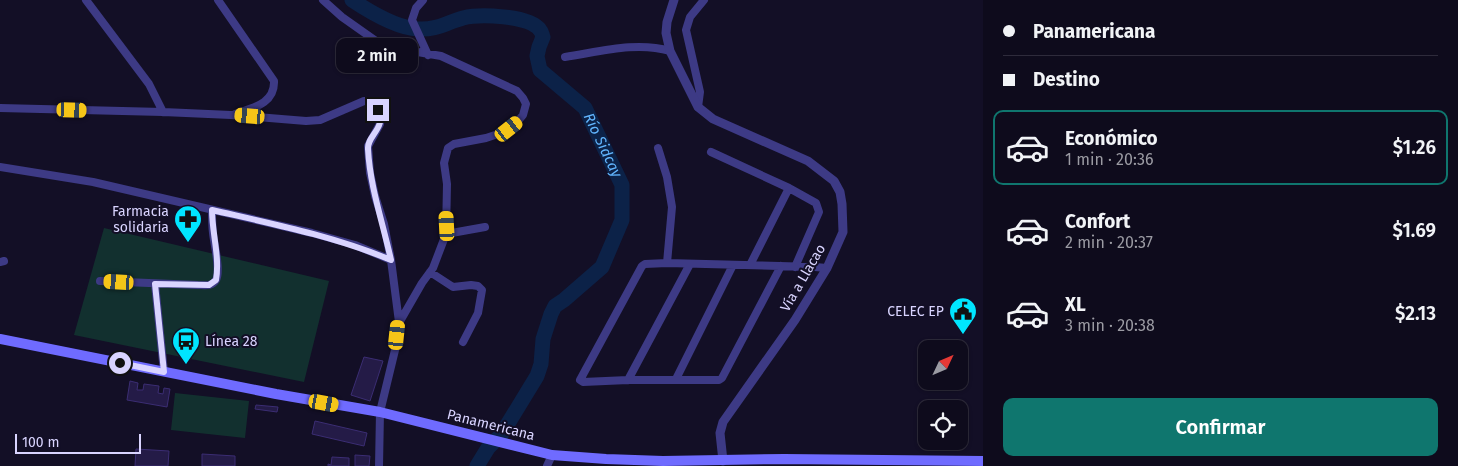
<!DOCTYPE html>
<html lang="es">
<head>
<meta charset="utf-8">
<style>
	body { margin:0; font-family:"Fira Sans",sans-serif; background:#171425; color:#f1f3f6; height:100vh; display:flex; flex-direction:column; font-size:19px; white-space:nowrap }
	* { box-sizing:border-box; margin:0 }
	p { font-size:16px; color:#9b9ba3 }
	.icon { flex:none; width:28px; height:28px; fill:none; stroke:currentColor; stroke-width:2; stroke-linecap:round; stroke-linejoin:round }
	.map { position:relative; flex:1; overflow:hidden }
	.side { display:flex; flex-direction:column; background:#0e0b1c; width:475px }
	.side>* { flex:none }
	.hud { display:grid; align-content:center; height:110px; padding:0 20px; background:#0e0b1c }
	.needle { width:32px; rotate:46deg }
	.tools { position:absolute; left:918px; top:340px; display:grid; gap:10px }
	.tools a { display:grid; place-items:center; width:50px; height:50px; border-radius:10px; background:#0e0b1c; box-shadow:0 1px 4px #0004,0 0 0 1px #2e2b3b; font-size:25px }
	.scale { position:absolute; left:15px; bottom:12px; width:126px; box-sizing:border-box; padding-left:5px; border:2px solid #d9d4ff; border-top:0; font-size:14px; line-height:18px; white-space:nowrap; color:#d9d4ff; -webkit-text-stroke:4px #130f26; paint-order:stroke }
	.end { position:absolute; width:22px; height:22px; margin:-11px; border:6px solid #d9d4ff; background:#111; box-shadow:0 0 0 2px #111 }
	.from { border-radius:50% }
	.bubble { position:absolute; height:35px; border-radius:10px; background:#0e0b1c; box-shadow:0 1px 4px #0004,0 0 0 1px #2e2b3b; font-size:16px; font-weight:600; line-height:35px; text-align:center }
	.car { position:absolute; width:15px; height:30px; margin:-15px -8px; border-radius:6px; box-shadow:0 0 4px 1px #0007; background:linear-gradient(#f5c518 24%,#345 0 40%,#f5c518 0 76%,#345 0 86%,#f5c518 0) }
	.hud b { display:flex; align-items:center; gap:18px; height:48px; font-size:19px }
	.hud b+b { border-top:1px solid #2e2b3b }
	.hud i { width:12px; height:12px; background:#f1f3f6 }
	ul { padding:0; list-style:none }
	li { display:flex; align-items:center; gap:15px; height:75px; margin:0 10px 8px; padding:0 10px; border:2px solid transparent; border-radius:10px }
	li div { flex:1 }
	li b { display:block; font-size:19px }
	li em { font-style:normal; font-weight:600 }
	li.on { border-color:#0f766e }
	li>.icon { width:45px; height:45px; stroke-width:1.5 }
	.action { display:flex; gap:10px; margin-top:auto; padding:10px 20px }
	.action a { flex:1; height:58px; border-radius:10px; background:#0f766e; color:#fff; font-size:20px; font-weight:600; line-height:58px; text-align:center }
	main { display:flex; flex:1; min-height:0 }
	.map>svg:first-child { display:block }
</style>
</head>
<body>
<main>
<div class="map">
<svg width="983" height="466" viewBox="0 0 983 466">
	<rect width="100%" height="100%" fill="#130f26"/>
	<path fill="#12302f" d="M104 228 329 281 304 382 74 335Z
		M175 393 249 401 245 438 171 430Z"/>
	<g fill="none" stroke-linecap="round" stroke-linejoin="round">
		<path stroke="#0c2248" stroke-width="15" id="s1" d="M352 0C370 12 396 28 418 29 437 30 445 23 463 18 479 14 529 15 540 30 542 32 542 35 543 37L539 47 537 56 540 70 585 108 622 185V220L602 267 564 300 555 306 551 314 543 339 541 364 537 376 501 435 488 448 477 466"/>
	</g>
	<path fill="#241b47" stroke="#3b2d73" d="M364 357 383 361 370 401 351 395Z
		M130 381 138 383 137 390H143L144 384 159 386 158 393 163 394 164 388 170 389 167 407 127 400Z
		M256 405 278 407 277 412 255 409Z
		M315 421 367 433 364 446 312 434Z
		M136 449 169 451 168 466H135Z
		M202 454 235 456V466H202Z
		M355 455 370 456 369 466H355Z
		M332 457 349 458V466H328V464L331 465Z"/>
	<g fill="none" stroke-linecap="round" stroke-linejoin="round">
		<path stroke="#3d3a85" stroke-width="8" d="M86 0 149 84 163 112
			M218 0 274 81C275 104 252 108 235 114
			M323 0 342 17 376 41 400 49 441 56 517 91 523 98 526 104 523 115 518 121 498 134 486 138 454 144 448 148 444 163 447 184 446 234 433 268 422 283 399 323
			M423 0 416 8 412 20 428 55
			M565 57C599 52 636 41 670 51
			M698 107 700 92 686 30 690 17 704 0
			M0 108 163 112 231 115 306 121 320 120 364 101H369L375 106 381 115 380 124 368 146 370 173 375 196 384 224 391 260
			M658 148 667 177 672 207 667 263
			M711 152 789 188 816 203 819 212 795 267
			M0 167 93 182 312 233 355 245 391 260 399 322 396 346 380 412 379 466
			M446 234 485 227
			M0 262 4 261
			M750 265 789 188
			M781 266 722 378 719 380H628L583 382 580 380 642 266 645 264 667 263 815 267 827 268
			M430 272 453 287 471 285 478 286 482 290 478 313 463 342
			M100 281 198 285C204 285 212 287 216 280 221 271 214 244 213 233 212 225 212 218 212 210
			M155 284 164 372
			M676 379 733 265
			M628 380 690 264
			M547 466 552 455"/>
		<path stroke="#3d3a85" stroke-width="9" d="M674 0 667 22 666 33 670 51 698 107 713 119 808 161 834 181 840 192 842 204 843 232 827 268 795 320 723 422 720 433 723 461"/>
		<path stroke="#6f6bff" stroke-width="10" d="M0 339 276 394 380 412 552 455 606 459 663 461 784 459 983 461"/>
	</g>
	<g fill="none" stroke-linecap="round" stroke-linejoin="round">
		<path stroke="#d9d4ff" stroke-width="6" d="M120 363 164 372 155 284 209 285 216 280C220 257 212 233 212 210 273 224 333 236 391 260 383 223 370 187 368 149 367 135 387 128 378 110"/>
	</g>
	<defs>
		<g id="pharmacy-pin" transform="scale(1.4375)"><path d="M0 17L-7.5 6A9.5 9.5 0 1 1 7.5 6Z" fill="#00e5ff" stroke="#130f26"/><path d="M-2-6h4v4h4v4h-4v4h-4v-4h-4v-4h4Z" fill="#111"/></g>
		<g id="civic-pin" transform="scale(1.4375)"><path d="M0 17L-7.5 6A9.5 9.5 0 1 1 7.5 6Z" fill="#00e5ff" stroke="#130f26"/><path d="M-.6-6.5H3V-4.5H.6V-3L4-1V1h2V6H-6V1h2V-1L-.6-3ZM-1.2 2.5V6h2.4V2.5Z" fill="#111"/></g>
		<g id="bus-pin" transform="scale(1.4375)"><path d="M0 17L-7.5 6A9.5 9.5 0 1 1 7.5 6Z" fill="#00e5ff" stroke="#130f26"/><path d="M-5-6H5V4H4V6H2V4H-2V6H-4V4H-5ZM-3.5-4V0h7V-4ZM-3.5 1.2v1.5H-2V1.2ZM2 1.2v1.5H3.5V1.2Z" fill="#111"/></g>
	</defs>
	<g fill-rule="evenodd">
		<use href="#pharmacy-pin" x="188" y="219"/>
		<use href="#civic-pin" x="963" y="311"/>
		<use href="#bus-pin" x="186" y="341"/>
	</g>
	<g text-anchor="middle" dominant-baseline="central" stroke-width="4" stroke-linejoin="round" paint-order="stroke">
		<g font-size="14" fill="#d9d4ff" stroke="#130f26" text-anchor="end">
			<text x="169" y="211">Farmacia<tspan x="169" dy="16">solidaria</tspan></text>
			<text x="944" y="311">CELEC EP</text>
			<text x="205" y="341" text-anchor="start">Línea 28</text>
		</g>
		<g font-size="14" fill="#d9d4ff" stroke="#130f26">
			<text transform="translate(803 278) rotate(-60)">Vía a Llacao</text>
			<text transform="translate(491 425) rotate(14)">Panamericana</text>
		</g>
		<g font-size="15" font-style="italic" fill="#62b6ff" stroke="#130f26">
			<text stroke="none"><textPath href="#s1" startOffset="342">Río Sidcay</textPath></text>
		</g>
	</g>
</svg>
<div class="tools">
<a><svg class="needle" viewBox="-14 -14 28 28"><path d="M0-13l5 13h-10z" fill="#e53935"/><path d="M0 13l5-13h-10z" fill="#9b9ba3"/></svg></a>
<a><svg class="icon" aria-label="locate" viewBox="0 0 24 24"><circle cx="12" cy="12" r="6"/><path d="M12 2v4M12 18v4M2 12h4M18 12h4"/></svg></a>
</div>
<div class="scale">100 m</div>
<i class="end from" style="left:120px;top:363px"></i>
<i class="end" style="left:378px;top:110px"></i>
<div class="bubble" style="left:336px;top:38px;width:82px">2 min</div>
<i class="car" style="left:72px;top:110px;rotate:92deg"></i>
<i class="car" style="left:250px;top:116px;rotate:275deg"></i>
<i class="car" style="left:509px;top:129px;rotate:52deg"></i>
<i class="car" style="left:447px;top:226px;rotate:357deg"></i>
<i class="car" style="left:119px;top:282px;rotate:273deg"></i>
<i class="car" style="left:397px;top:335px;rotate:6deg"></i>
<i class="car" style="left:324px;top:403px;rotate:100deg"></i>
</div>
<section class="side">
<div class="hud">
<b><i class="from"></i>Panamericana</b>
<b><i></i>Destino</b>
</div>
<ul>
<li class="on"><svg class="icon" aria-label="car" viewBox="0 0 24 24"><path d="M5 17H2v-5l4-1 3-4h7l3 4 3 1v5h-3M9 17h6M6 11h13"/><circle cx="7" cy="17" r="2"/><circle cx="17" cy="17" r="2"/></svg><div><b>Económico</b><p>1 min · 20:36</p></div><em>$1.26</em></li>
<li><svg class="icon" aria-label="car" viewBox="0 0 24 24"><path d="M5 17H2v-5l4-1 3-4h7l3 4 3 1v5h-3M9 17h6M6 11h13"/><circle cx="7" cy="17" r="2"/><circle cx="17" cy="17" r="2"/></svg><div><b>Confort</b><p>2 min · 20:37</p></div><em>$1.69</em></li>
<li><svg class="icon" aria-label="car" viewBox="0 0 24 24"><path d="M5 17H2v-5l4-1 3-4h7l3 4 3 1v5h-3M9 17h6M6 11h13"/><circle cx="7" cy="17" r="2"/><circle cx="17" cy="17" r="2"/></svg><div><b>XL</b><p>3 min · 20:38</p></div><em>$2.13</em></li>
</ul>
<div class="action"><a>Confirmar</a></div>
</section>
</main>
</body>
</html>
